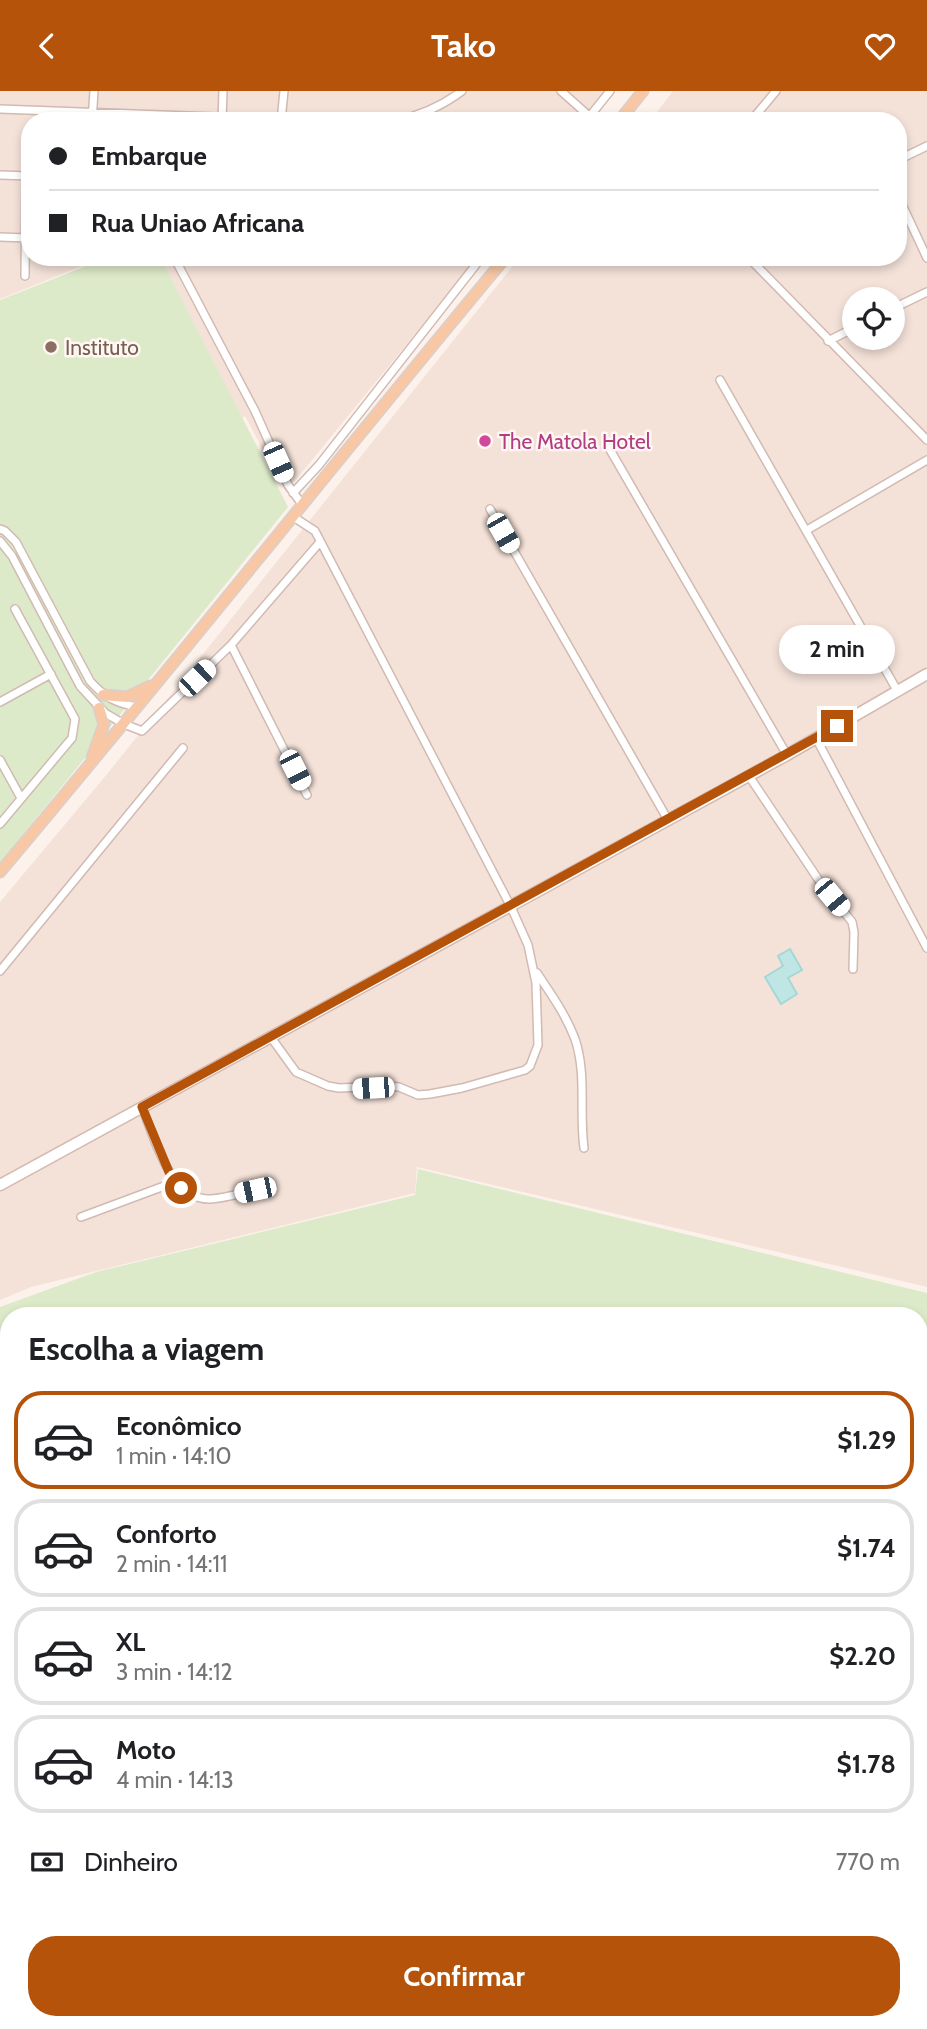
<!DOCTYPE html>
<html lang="pt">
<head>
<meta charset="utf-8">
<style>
	body { margin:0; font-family:Cabin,sans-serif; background:#f2f2f2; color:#202124; height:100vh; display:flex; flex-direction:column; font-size:26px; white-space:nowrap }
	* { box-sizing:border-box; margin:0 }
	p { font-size:23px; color:#757577 }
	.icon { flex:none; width:38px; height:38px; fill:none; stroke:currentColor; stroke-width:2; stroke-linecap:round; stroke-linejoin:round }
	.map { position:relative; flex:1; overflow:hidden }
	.panel { position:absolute; left:0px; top:1216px; width:928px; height:723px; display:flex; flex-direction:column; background:#fff; border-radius:28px 28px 0 0; box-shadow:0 4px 10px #0003 }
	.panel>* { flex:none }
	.banner { position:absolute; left:21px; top:21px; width:886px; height:154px; border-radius:28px; box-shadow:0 4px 10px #0003; display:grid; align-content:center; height:154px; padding:0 28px; background:#fff }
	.tools { position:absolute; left:842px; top:196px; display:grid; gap:14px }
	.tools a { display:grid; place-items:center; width:63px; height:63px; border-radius:50%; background:#fff; box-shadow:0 4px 10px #0003; font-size:35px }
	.end { position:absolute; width:32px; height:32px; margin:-16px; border:9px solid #b45309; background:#fff; box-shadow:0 0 0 4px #fff }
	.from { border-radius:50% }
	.bubble { position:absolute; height:49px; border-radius:24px; background:#fff; box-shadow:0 4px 10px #0003; font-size:23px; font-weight:700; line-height:49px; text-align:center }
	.car { position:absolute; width:21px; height:42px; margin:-21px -10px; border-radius:9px; box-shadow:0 0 5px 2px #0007; background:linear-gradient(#fff 24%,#345 0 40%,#fff 0 76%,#345 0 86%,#fff 0) }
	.banner b { display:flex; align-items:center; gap:24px; height:66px; font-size:26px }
	.banner b+b { border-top:2px solid #e0e0e0 }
	.banner i { width:18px; height:18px; background:#202124 }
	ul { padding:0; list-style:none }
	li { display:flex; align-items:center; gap:21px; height:98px; margin:0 14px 10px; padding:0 14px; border:4px solid #e0e0e0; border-radius:28px }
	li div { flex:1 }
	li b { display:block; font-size:26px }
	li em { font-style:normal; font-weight:700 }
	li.current { border-color:#b45309 }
	li>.icon { width:63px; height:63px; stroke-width:1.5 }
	h2 { padding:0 28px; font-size:32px; line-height:84px }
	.pay { display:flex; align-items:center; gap:18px; height:77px; padding:0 28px; font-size:26px }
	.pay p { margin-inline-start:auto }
	.action { display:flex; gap:14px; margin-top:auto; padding:14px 28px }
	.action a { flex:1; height:80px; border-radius:28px; background:#b45309; color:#fff; font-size:28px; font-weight:700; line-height:80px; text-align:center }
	header { display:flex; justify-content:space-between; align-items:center; height:91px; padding:0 28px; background:#b45309; color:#fff; font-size:32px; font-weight:700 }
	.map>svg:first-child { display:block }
</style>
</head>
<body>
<header><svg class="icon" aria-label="back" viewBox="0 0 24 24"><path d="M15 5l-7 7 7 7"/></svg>Tako<svg class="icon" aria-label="heart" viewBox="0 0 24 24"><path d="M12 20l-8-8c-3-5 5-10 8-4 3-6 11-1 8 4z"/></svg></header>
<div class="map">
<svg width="927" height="1938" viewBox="0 0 927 1938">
	<rect width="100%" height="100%" fill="#fcf2eb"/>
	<path fill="#f4e2d9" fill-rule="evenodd" d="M0 0H609L585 30H30V166H104L0 208Z
		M673 0H927V1196L417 1076 415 1102 31 1196 0 1209V811L108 682 520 166H898V30H650ZM854 208H892V247H854Z
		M105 166H478L286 401 245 325 192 362Z"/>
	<path fill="#ddeac9" d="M109 166H160L288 416 0 772V209Z
		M418 1078 927 1202V1681L919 1676V1225H9V1542L0 1543V1216L96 1181 415 1104Z"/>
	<path fill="#bfe6e4" stroke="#a5d8d5" stroke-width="2" d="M790 858 802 879 788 887 797 903 781 913 765 886 783 875 778 865Z
		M919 1316 927 1325V1569L919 1561Z
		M0 1543H9V1844L0 1841Z
		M919 1677 927 1682V1938H714L656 1930H919Z"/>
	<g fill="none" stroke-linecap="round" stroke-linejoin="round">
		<g stroke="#d1bab2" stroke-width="10">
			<path id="street" d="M561 0 589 25
				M0 18 324 30
				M222 29 223 0
				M92 30 94 0
				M281 30 284 0
				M395 30C419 25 442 15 462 0
				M586 30 610 0
				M751 30 776 0
				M898 69 927 55
				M0 84 29 85
				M898 105 927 167
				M0 146 27 147
				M180 166 175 168 255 320 288 394 301 412
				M748 166 927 349
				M25 185 26 85
				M892 218 927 201
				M828 250 854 237
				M720 289 898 601
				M609 357 787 664
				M293 402 319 374 482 166
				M490 418 668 729
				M0 438 5 440 16 451 90 590C104 606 116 612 137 616
				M807 439 927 369
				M0 450 12 465 80 595 105 622 124 633 142 640 231 554 320 451
				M231 554 307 704
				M0 611 51 583
				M816 647 927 857
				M0 669 21 707
				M749 685 818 788 852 831 854 841 853 878
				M0 733 72 647 75 628 15 518
				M0 880 183 657
				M537 882C551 903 566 924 575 948 587 983 579 1022 584 1057
				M270 945 296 981 328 995 339 997 387 995 399 996 418 1004 430 1003 462 997 525 979 530 975 538 954 536 892 528 854 511 816 315 440 292 425
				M142 1016C154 1046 170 1110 211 1108 226 1107 241 1102 255 1099
				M81 1126 175 1091"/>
		</g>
		<g stroke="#d4b9b0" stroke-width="13">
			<path id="secondary" d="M0 1094 787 664 927 583"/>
		</g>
		<g stroke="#d9cfcd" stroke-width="13">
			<path id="primary" d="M619 30 643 0
				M103 604 127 606 150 595
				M92 667 104 633 99 617
				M0 781C171 578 336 370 506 166"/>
		</g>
		<use href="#street" stroke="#fff" stroke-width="7"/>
		<use href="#secondary" stroke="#fff" stroke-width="10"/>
		<use href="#primary" stroke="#f8c8a6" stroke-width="10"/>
	</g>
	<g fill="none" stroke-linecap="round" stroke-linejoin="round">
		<path stroke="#b45309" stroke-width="9" d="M181 1097 169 1081 142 1016 837 635"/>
	</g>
	<circle fill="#8d6e63" stroke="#fff7f1" stroke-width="2.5" cx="51" cy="256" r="7"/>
	<circle fill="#d1479c" stroke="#fff7f1" stroke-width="2.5" cx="485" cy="350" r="7"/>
	<g text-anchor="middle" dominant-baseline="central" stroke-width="5" stroke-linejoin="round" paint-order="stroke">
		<g font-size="21" fill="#785e54" stroke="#fff7f1" text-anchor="start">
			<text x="65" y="256">Instituto</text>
		</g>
		<g font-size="21" fill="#b23c85" stroke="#fff7f1" text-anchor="start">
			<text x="499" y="350">The Matola Hotel</text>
		</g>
	</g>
</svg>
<div class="tools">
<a><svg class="icon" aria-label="locate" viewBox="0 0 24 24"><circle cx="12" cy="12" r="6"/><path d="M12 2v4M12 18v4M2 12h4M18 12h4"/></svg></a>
</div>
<i class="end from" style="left:181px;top:1097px"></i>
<i class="end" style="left:837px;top:635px"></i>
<div class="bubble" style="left:779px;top:534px;width:116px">2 min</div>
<i class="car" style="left:278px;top:371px;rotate:156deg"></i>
<i class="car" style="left:503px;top:442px;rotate:150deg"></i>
<i class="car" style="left:197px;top:587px;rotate:46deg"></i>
<i class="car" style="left:295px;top:679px;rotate:153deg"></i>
<i class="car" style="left:832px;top:806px;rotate:140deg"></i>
<i class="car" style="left:373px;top:997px;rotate:267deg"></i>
<i class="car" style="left:255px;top:1099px;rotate:258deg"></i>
<div class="banner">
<b><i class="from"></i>Embarque</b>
<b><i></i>Rua Uniao Africana</b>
</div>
<section class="panel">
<h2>Escolha a viagem</h2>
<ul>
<li class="current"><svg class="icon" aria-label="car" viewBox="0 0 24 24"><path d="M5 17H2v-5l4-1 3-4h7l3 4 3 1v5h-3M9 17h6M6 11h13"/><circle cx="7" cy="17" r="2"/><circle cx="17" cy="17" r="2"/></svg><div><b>Econômico</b><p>1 min · 14:10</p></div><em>$1.29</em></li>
<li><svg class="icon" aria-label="car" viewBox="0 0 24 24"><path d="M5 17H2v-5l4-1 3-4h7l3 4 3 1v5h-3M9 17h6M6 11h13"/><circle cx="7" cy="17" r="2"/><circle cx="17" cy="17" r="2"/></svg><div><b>Conforto</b><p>2 min · 14:11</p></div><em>$1.74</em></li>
<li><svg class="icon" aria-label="car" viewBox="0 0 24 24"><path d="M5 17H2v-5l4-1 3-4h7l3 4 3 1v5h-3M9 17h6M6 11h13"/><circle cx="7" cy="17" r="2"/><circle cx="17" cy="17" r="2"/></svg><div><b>XL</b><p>3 min · 14:12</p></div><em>$2.20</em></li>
<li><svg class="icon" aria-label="car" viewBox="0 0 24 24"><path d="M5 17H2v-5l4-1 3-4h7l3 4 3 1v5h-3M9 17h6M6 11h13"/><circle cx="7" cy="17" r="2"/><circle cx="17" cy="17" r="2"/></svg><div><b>Moto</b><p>4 min · 14:13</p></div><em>$1.78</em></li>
</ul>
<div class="pay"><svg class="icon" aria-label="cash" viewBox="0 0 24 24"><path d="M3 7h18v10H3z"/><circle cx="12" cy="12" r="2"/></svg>Dinheiro<p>770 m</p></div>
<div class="action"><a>Confirmar</a></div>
</section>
</div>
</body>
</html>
